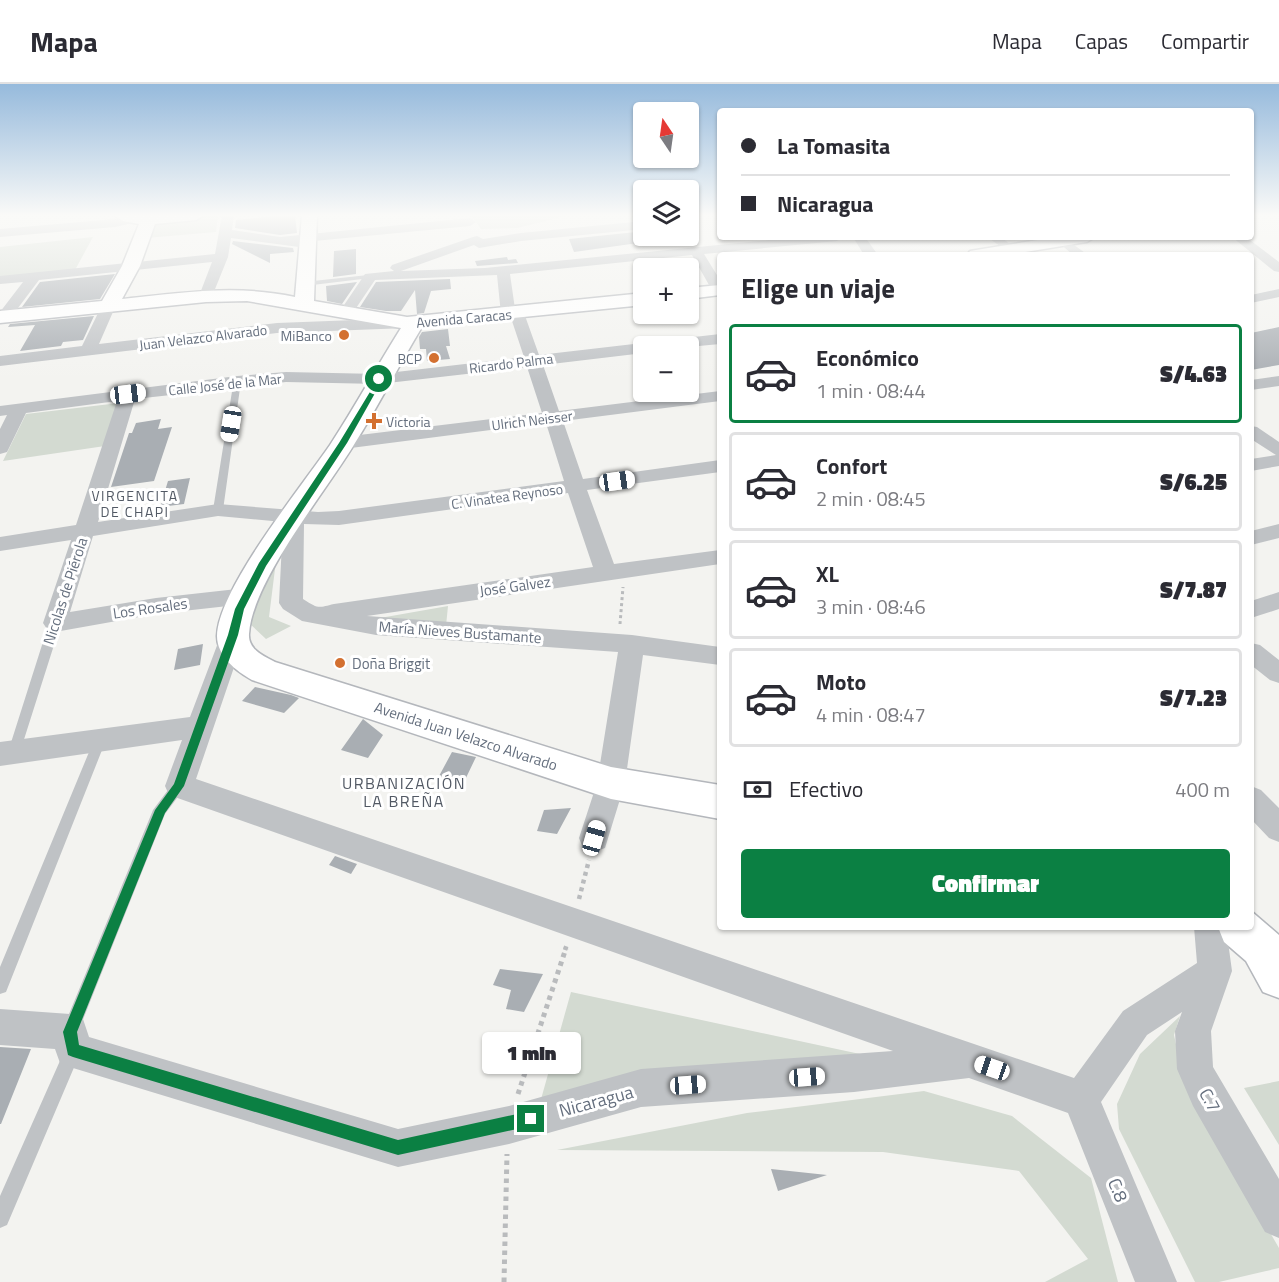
<!DOCTYPE html>
<html lang="es">
<head>
<meta charset="utf-8">
<style>
	body { margin:0; font-family:"Titillium Web",sans-serif; background:#f7f7f7; color:#2b2b33; height:100vh; display:flex; flex-direction:column; font-size:22px; white-space:nowrap }
	* { box-sizing:border-box; margin:0 }
	p { font-size:20px; color:#7c7c81 }
	.icon { flex:none; width:33px; height:33px; fill:none; stroke:currentColor; stroke-width:2; stroke-linecap:round; stroke-linejoin:round }
	.map { position:relative; flex:1; overflow:hidden }
	.panel { position:absolute; left:717px; top:168px; width:537px; height:678px; display:flex; flex-direction:column; background:#fff; border-radius:6px; box-shadow:0 2px 4px #0004 }
	.panel>* { flex:none }
	.guide { position:absolute; left:717px; top:24px; width:537px; height:132px; border-radius:6px; box-shadow:0 2px 4px #0004; display:grid; align-content:center; height:132px; padding:0 24px; background:#fff }
	.needle { width:39px; rotate:347deg }
	.buttons { position:absolute; left:633px; top:18px; display:grid; gap:12px }
	.buttons a { display:grid; place-items:center; width:66px; height:66px; border-radius:6px; background:#fff; box-shadow:0 2px 4px #0004; font-size:30px }
	.end { position:absolute; width:27px; height:27px; margin:-14px; border:8px solid #0b8043; background:#fff; box-shadow:0 0 0 3px #fff }
	.from { border-radius:50% }
	.bubble { position:absolute; height:42px; border-radius:6px; background:#fff; box-shadow:0 2px 4px #0004; font-size:20px; font-weight:800; line-height:42px; text-align:center }
	.car { position:absolute; width:18px; height:36px; margin:-18px -9px; border-radius:8px; box-shadow:0 0 4px 2px #0007; background:linear-gradient(#fff 24%,#345 0 40%,#fff 0 76%,#345 0 86%,#fff 0) }
	.guide b { display:flex; align-items:center; gap:21px; height:57px; font-size:22px }
	.guide b+b { border-top:2px solid #e1e1e2 }
	.guide i { width:15px; height:15px; background:#2b2b33 }
	ul { padding:0; list-style:none }
	li { display:flex; align-items:center; gap:18px; height:99px; margin:0 12px 9px; padding:0 12px; border:3px solid #e1e1e2; border-radius:6px }
	li div { flex:1 }
	li b { display:block; font-size:22px }
	li em { font-style:normal; font-weight:800 }
	li.selected { border-color:#0b8043 }
	li>.icon { width:54px; height:54px; stroke-width:1.5 }
	h2 { padding:0 24px; font-size:27px; line-height:72px }
	.pay { display:flex; align-items:center; gap:15px; height:66px; padding:0 24px; font-size:22px }
	.pay p { margin-inline-start:auto }
	.action { display:flex; gap:12px; margin-top:auto; padding:12px 24px }
	.action a { flex:1; height:69px; border-radius:6px; background:#0b8043; color:#fff; font-size:24px; font-weight:800; line-height:69px; text-align:center }
	header { display:flex; align-items:center; gap:36px; box-sizing:border-box; height:84px; padding:0 30px; background:#fff; border-bottom:2px solid #e1e1e2 }
	header strong { font-size:28px }
	nav { display:flex; gap:33px; margin-inline-start:auto; font-size:21px }
	.map>svg:first-child { display:block }
</style>
</head>
<body>
<header>
<strong>Mapa</strong>
<nav><a>Mapa</a><a>Capas</a><a>Compartir</a></nav>
</header>
<div class="map">
<svg width="1279" height="1198" viewBox="0 0 1279 1198">
	<rect width="100%" height="100%" fill="#f3f3f0"/>
	<path fill="#d3dad1" d="M218 131 216 148 146 154 153 137Z
		M471 131H570L517 144 481 145Z
		M93 153 75 186 0 193V163Z
		M119 319 105 362 3 377 26 330Z
		M276 477 269 533 291 542 266 555 249 539Z
		M448 522 446 542 380 534Z
		M571 908 888 976 538 1026Z
		M1180 932 1174 951 1185 1002 1279 1164V1184L1219 1198H1195L1119 1045 1117 1020 1140 970Z
		M1279 997V1061L1244 1004Z
		M924 1007 1012 1032 1091 1094 1118 1198H1045L1088 1175 1019 1087 883 1068 557 1066 747 1029Z"/>
	<path fill="#a9aeb3" d="M284 131H295L297 149 280 151 235 144 236 136Z
		M636 148 638 159 574 168 569 155Z
		M233 157 293 164 294 168 270 170V179L232 160Z
		M356 165V190L333 193 334 167Z
		M507 173 508 176 516 175 518 179 477 182 475 177Z
		M115 190 100 215 22 223 40 198Z
		M450 195 451 205 431 207 424 229 417 230 415 206 401 227H386L360 223 376 198Z
		M357 198 342 220 327 217 326 202Z
		M94 232 83 256 63 258 61 262 20 267 35 241 8 243 10 240Z
		M1279 243V281L1251 286V249Z
		M448 245 450 262H446L450 275 427 277 426 265H420L419 253 422 248Z
		M161 335 158 345 172 343 154 397 111 403 129 349H132L136 339Z
		M190 394 184 420 160 423 168 397Z
		M203 560 200 581 174 586 178 565Z
		M255 603 291 611 299 614 284 629 242 617Z
		M363 635 383 651 368 674 341 666Z
		M452 668 476 673 464 698 438 694Z
		M571 724 557 750 537 747 544 726Z
		M335 772 357 780 351 790 329 781Z
		M500 885 543 890 524 928 506 925 511 906 493 901Z
		M0 963 31 965 1 1040H0Z
		M771 1085 827 1091 778 1107Z"/>
	<g fill="none" stroke-linecap="round" stroke-linejoin="round">
		<g stroke="#b4b7bc" stroke-width="3">
			<path id="secondary" d="M113 131H204L196 136 155 140 140 182 122 215C180 209 237 200 295 213L302 131H317L314 217 407 233 644 209V221L422 243C399 281 379 321 355 359 327 406 252 497 249 550 248 565 263 572 275 578L611 683 720 701V735L611 715 252 596C236 587 217 572 217 552 218 505 302 402 330 361 355 323 377 282 401 244L247 217 206 218 0 239V227L102 217 122 182 139 140 123 137Z
				M1056 153H1095L1087 158 1007 171H967L970 167 976 166Z
				M720 201V211L688 215V204Z
				M1251 827 1279 851V914L1263 908 1246 877 1224 858 1218 843H1251Z"/>
		</g>
		<path stroke="#b9bbbd" stroke-width="3" stroke-dasharray="3 3" stroke-linecap="butt" d="M620 540 623 503"/>
		<path stroke="#b9bbbd" stroke-width="4.5" stroke-dasharray="4 4" stroke-linecap="butt" d="M579 815 589 776
			M565 866 567 860"/>
		<path stroke="#b9bbbd" stroke-width="5" stroke-dasharray="4.5 4.5" stroke-linecap="butt" d="M518 1010 566 864
			M504 1198 507 1070"/>
		<path fill="#bfc2c5" fill-rule="evenodd" d="M377 190 380 192 379 193 304 202 301 200 304 198Z
			M234 295 241 297 223 426 218 429 213 426Z
			M55 535 61 539 20 668 19 672 14 673 9 672 8 668 49 539Z
			M100 651 105 652 106 656 6 908 0 910V883L94 656 95 652Z
			M179 696 184 698 186 702 165 730 76 953 70 955 64 953 62 947 153 726 174 698Z
			M73 959 79 961 81 967 7 1141 0 1144V1112L67 961Z"/>
		<path fill="#bfc2c5" fill-rule="evenodd" d="M133 131 137 132V138L115 143 0 153V145L115 135Z
			M222 131H234L232 146 280 153 470 134 476 138 470 142 304 158V162L299 163 231 154 228 173 211 215 206 216 199 212 212 178 39 196 9 236H0V228L23 198 0 200V192L215 170Z
			M644 137V145L521 157 479 164 474 161 401 187 485 184 799 153H843L837 157 704 170 720 196V212L713 208 692 171 510 190 515 225 522 226 524 229 539 271 720 250V260L688 263 644 262V269L543 281 559 327 720 307V317L563 337 583 395 720 376V388L587 406 614 480 720 466V480L367 532 632 551 720 563V581L643 571 625 699 605 764 594 768 583 764 579 754 597 699 618 568 376 551 302 537 283 525 279 519 283 438 218 432 93 452 70 528 156 514 246 504 254 506 257 512 254 518 246 520 156 530 55 548 47 545 43 539 71 456 0 467V453L76 441 117 317 26 329 9 364 7 368 0 370V345L7 331 0 332V322L237 292 286 288 379 290 524 273 511 234 503 233 501 230 497 191 375 196 350 233H340L338 230 365 190 394 187 390 184 392 181 473 153 477 152 483 155 521 149ZM527 283 542 329 343 353 336 355 334 359 336 363 343 365 546 339 564 397 339 427 318 428 218 420 98 438 135 315 286 298 379 300ZM568 409 593 483 334 520C317 524 319 525 303 515L304 440 339 441Z
			M853 153H865L878 171H864Z
			M987 153H1001L1016 165 1010 169Z
			M1063 153 1088 171H1073L1057 157Z
			M1232 153H1246L1279 178V188L1274 187Z
			M1279 205V213L1251 219V211Z
			M109 217 116 221 99 260 277 239 407 234 415 239 407 244 277 249 0 282V272L82 262 102 221Z
			M1279 292V302L1251 306V296Z
			M1251 342 1257 343 1279 358V382L1251 387V375L1276 371 1251 355Z
			M1279 440V454L1251 461V447Z
			M1279 508V525L1251 534V517Z
			M233 542 242 545 245 551 196 695 1074 994 1123 927 1197 879 1194 843H1226L1232 887 1211 947 1213 983 1279 1095V1154L1265 1148 1193 1022 1177 985 1175 947 1182 928 1147 951 1101 1018 1177 1198H1135L1068 1029 969 994 854 1008 641 1023 509 1060 398 1083 73 984 60 979 55 965 0 961V925L70 930 83 935 89 953 398 1045 509 1022 641 985 893 967 169 711 165 702 182 656 0 682V658L190 633 221 551 224 545Z
			M1251 559 1260 561 1279 576V599L1270 596 1251 581Z
			M1251 702 1261 706 1279 724V758L1269 754 1251 735Z"/>
		<use href="#secondary" fill="#fff" fill-rule="evenodd"/>
	</g>
	<linearGradient id="sky" x2="0" y2="1"><stop stop-color="#96badc"/><stop offset="0.44" stop-color="#fafaf8"/><stop offset="1" stop-color="#fafaf8" stop-opacity="0"/></linearGradient>
	<rect width="1279" height="298" fill="url(#sky)"/>
	<path fill="#0b8043" d="M379 293 383 295 347 359 266 482 244 525 238 551 184 702 165 729 77 948 79 961 398 1056 531 1027 536 1029 538 1035 536 1040 531 1042 398 1071 73 973 68 971 63 948 155 726 174 700 228 551 235 525 259 479 339 359Z"/>
	<g fill="#d37030" stroke="#fff" stroke-width="2">
		<circle cx="344" cy="251" r="6"/>
		<circle cx="434" cy="274" r="6"/>
		<path d="M371 328h6v6h6v6h-6v6h-6v-6h-6v-6h6z"/>
		<circle cx="340" cy="579" r="6"/>
	</g>
	<g text-anchor="middle" dominant-baseline="central" stroke-width="6" stroke-linejoin="round" paint-order="stroke">
		<g font-size="14" fill="#656f7e" stroke="#fff">
			<text transform="translate(464 234) rotate(-5)">Avenida Caracas</text>
			<text transform="translate(203 253) rotate(-7)">Juan Velazco Alvarado</text>
			<text transform="translate(511 279) rotate(-7)">Ricardo Palma</text>
			<text transform="translate(225 300) rotate(-6)">Calle José de la Mar</text>
			<text transform="translate(532 336) rotate(-7)">Ulrich Neisser</text>
			<text transform="translate(507 412) rotate(-8)">C. Vinatea Reynoso</text>
		</g>
		<g font-size="14" fill="#656f7e" stroke="#fff" text-anchor="end">
			<text x="332" y="251">MiBanco</text>
			<text x="422" y="274">BCP</text>
			<text x="386" y="337" text-anchor="start">Victoria</text>
		</g>
		<g font-size="14" letter-spacing="1.5" fill="#525964" stroke="#fff">
			<text x="135" y="411">VIRGENCITA<tspan x="135" dy="16">DE CHAPI</tspan></text>
		</g>
		<g font-size="15" fill="#656f7e" stroke="#fff">
			<text transform="translate(515 502) rotate(-8)">José Galvez</text>
			<text transform="translate(65 507) rotate(-72)">Nicolas de Piérola</text>
			<text transform="translate(150 524) rotate(-8)">Los Rosales</text>
			<text transform="translate(460 548) rotate(4)">María Nieves Bustamante</text>
			<text transform="translate(466 652) rotate(18)">Avenida Juan Velazco Alvarado</text>
		</g>
		<g font-size="15" fill="#656f7e" stroke="#fff" text-anchor="start">
			<text x="352" y="579">Doña Briggit</text>
		</g>
		<g font-size="16" letter-spacing="1.5" fill="#525964" stroke="#fff">
			<text x="404" y="699">URBANIZACIÓN<tspan x="404" dy="18">LA BREÑA</tspan></text>
		</g>
		<g font-size="18" fill="#656f7e" stroke="#fff">
			<text transform="translate(1210 1016) rotate(61)">C.7</text>
			<text transform="translate(596 1017) rotate(-15)">Nicaragua</text>
			<text transform="translate(1118 1106) rotate(68)">C.8</text>
		</g>
	</g>
</svg>
<div class="buttons">
<a><svg class="needle" viewBox="-14 -14 28 28"><path d="M0-13l5 13h-10z" fill="#e53935"/><path d="M0 13l5-13h-10z" fill="#7c7c81"/></svg></a>
<a><svg class="icon" aria-label="layers" viewBox="0 0 24 24"><path d="M12 4l9 5-9 5-9-5zM3 14l9 5 9-5"/></svg></a>
<a>+</a>
<a>−</a>
</div>
<i class="end from" style="left:379px;top:295px"></i>
<i class="end" style="left:531px;top:1035px"></i>
<div class="bubble" style="left:482px;top:948px;width:99px">1 min</div>
<i class="car" style="left:128px;top:310px;rotate:83deg"></i>
<i class="car" style="left:231px;top:340px;rotate:189deg"></i>
<i class="car" style="left:617px;top:397px;rotate:82deg"></i>
<i class="car" style="left:594px;top:754px;rotate:16deg"></i>
<i class="car" style="left:992px;top:984px;rotate:289deg"></i>
<i class="car" style="left:807px;top:993px;rotate:86deg"></i>
<i class="car" style="left:688px;top:1001px;rotate:86deg"></i>
<div class="guide">
<b><i class="from"></i>La Tomasita</b>
<b><i></i>Nicaragua</b>
</div>
<section class="panel">
<h2>Elige un viaje</h2>
<ul>
<li class="selected"><svg class="icon" aria-label="car" viewBox="0 0 24 24"><path d="M5 17H2v-5l4-1 3-4h7l3 4 3 1v5h-3M9 17h6M6 11h13"/><circle cx="7" cy="17" r="2"/><circle cx="17" cy="17" r="2"/></svg><div><b>Económico</b><p>1 min · 08:44</p></div><em>S/4.63</em></li>
<li><svg class="icon" aria-label="car" viewBox="0 0 24 24"><path d="M5 17H2v-5l4-1 3-4h7l3 4 3 1v5h-3M9 17h6M6 11h13"/><circle cx="7" cy="17" r="2"/><circle cx="17" cy="17" r="2"/></svg><div><b>Confort</b><p>2 min · 08:45</p></div><em>S/6.25</em></li>
<li><svg class="icon" aria-label="car" viewBox="0 0 24 24"><path d="M5 17H2v-5l4-1 3-4h7l3 4 3 1v5h-3M9 17h6M6 11h13"/><circle cx="7" cy="17" r="2"/><circle cx="17" cy="17" r="2"/></svg><div><b>XL</b><p>3 min · 08:46</p></div><em>S/7.87</em></li>
<li><svg class="icon" aria-label="car" viewBox="0 0 24 24"><path d="M5 17H2v-5l4-1 3-4h7l3 4 3 1v5h-3M9 17h6M6 11h13"/><circle cx="7" cy="17" r="2"/><circle cx="17" cy="17" r="2"/></svg><div><b>Moto</b><p>4 min · 08:47</p></div><em>S/7.23</em></li>
</ul>
<div class="pay"><svg class="icon" aria-label="cash" viewBox="0 0 24 24"><path d="M3 7h18v10H3z"/><circle cx="12" cy="12" r="2"/></svg>Efectivo<p>400 m</p></div>
<div class="action"><a>Confirmar</a></div>
</section>
</div>
</body>
</html>
